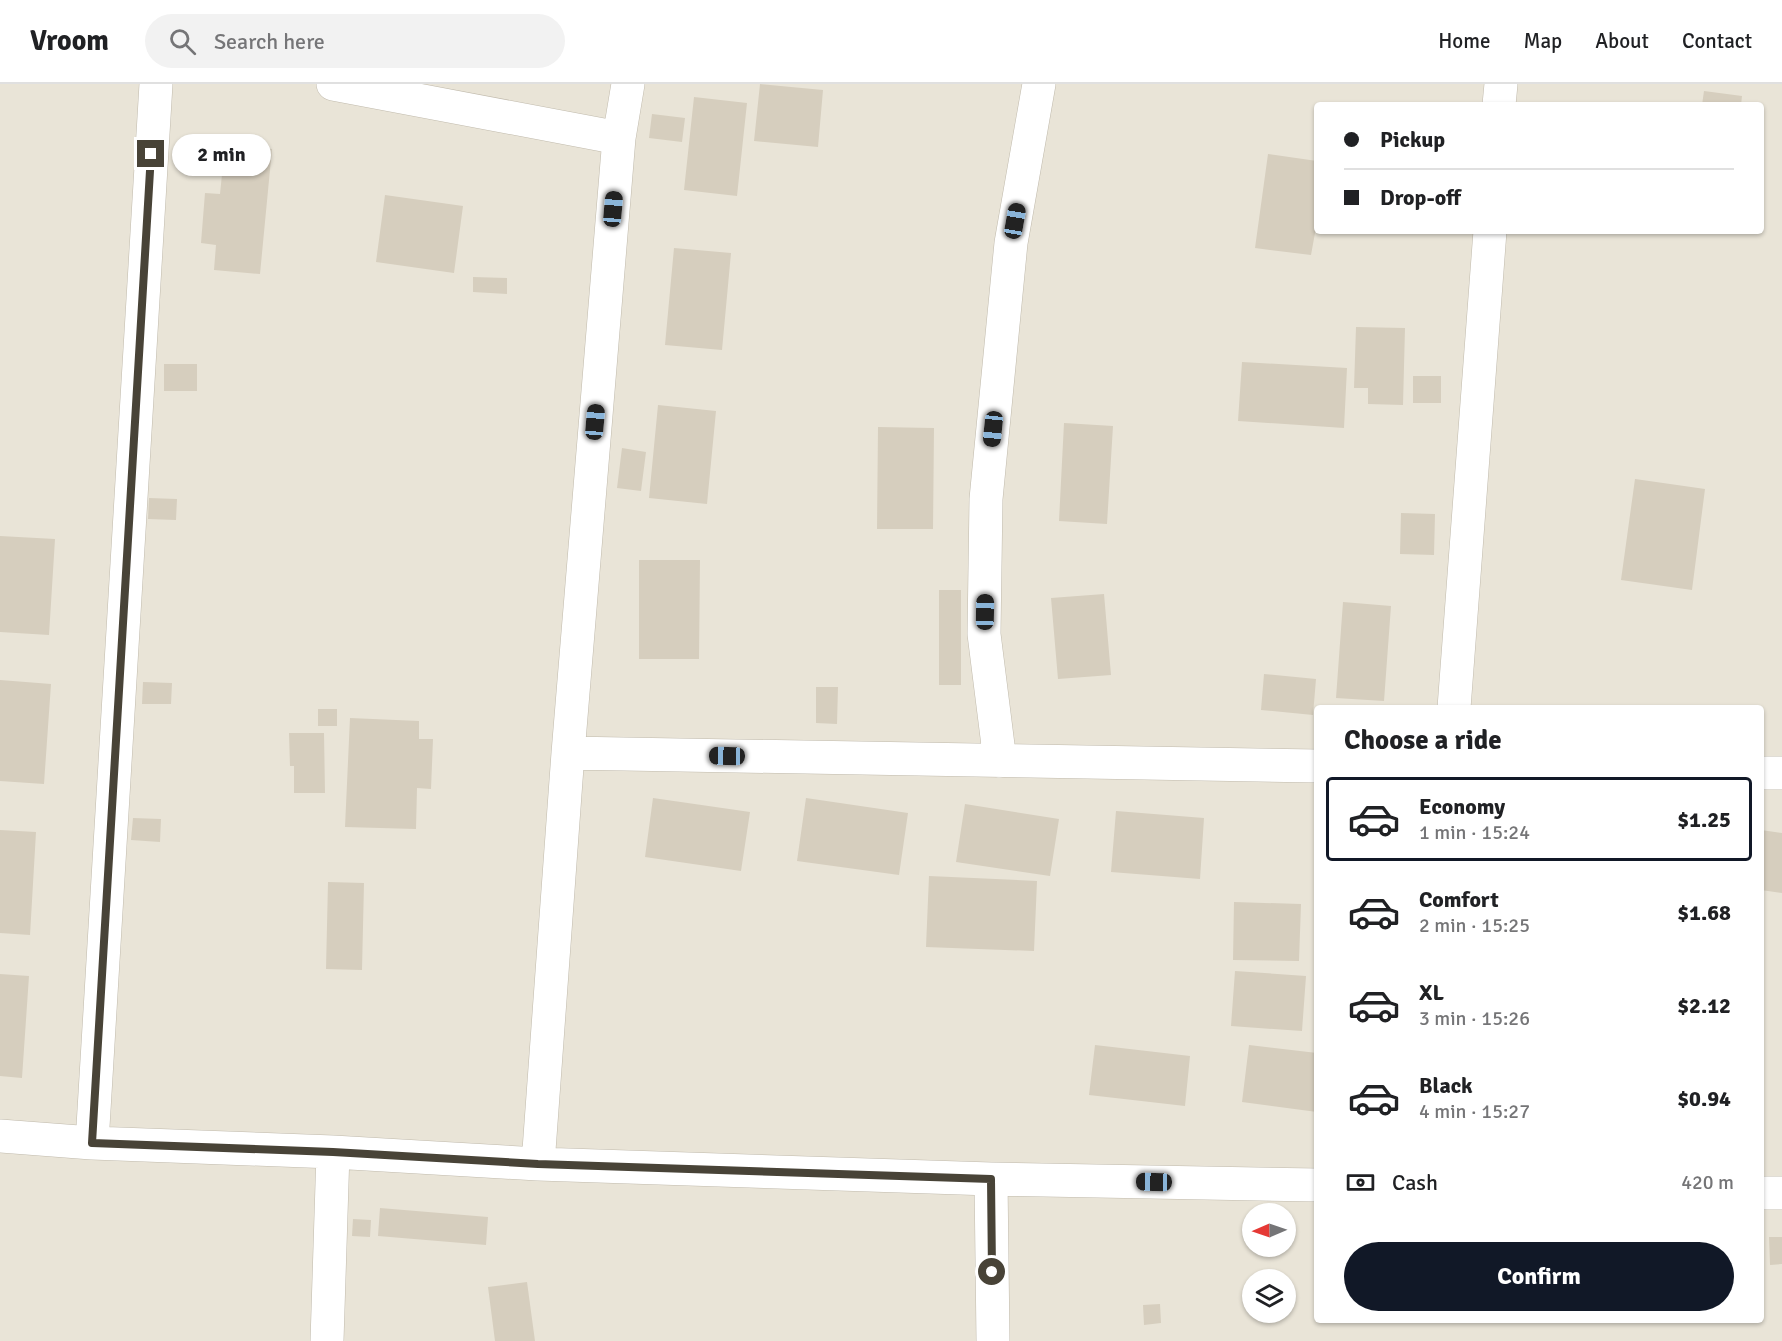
<!DOCTYPE html>
<html lang="en">
<head>
<meta charset="utf-8">
<style>
	body { margin:0; font-family:Signika,sans-serif; background:#f2f2f2; color:#202124; height:100vh; display:flex; flex-direction:column; font-size:22px; white-space:nowrap }
	* { box-sizing:border-box; margin:0 }
	p { font-size:20px; color:#757577 }
	.icon { flex:none; width:33px; height:33px; fill:none; stroke:currentColor; stroke-width:2; stroke-linecap:round; stroke-linejoin:round }
	.map { position:relative; flex:1; overflow:hidden }
	.drawer { position:absolute; left:1314px; top:621px; width:450px; height:618px; display:flex; flex-direction:column; background:#fff; border-radius:6px; box-shadow:0 2px 4px #0004 }
	.drawer>* { flex:none }
	.top-card { position:absolute; left:1314px; top:18px; width:450px; height:132px; border-radius:6px; box-shadow:0 2px 4px #0004; display:grid; align-content:center; height:132px; padding:0 30px; background:#fff }
	.needle { width:39px; rotate:268deg }
	.controls { position:absolute; left:1242px; top:1119px; display:grid; gap:12px }
	.controls a { display:grid; place-items:center; width:54px; height:54px; border-radius:50%; background:#fff; box-shadow:0 2px 4px #0004; font-size:30px }
	.end { position:absolute; width:27px; height:27px; margin:-14px; border:8px solid #484337; background:#fff; box-shadow:0 0 0 3px #fff }
	.from { border-radius:50% }
	.bubble { position:absolute; height:42px; border-radius:21px; background:#fff; box-shadow:0 2px 4px #0004; font-size:20px; font-weight:700; line-height:42px; text-align:center }
	.car { position:absolute; width:18px; height:36px; margin:-18px -9px; border-radius:8px; box-shadow:0 0 4px 2px #0007; background:linear-gradient(#222 24%,#8ab4d8 0 40%,#222 0 76%,#8ab4d8 0 86%,#222 0) }
	.top-card b { display:flex; align-items:center; gap:21px; height:57px; font-size:22px }
	.top-card b+b { border-top:2px solid #e0e0e0 }
	.top-card i { width:15px; height:15px; background:#202124 }
	ul { padding:0; list-style:none }
	li { display:flex; align-items:center; gap:18px; height:84px; margin:0 12px 9px; padding:0 18px; border:3px solid transparent; border-radius:6px }
	li div { flex:1 }
	li b { display:block; font-size:22px }
	li em { font-style:normal; font-weight:700 }
	li.current { border-color:#111827 }
	li>.icon { width:54px; height:54px; stroke-width:1.5 }
	h2 { padding:0 30px; font-size:27px; line-height:72px }
	.pay { display:flex; align-items:center; gap:15px; height:66px; padding:0 30px; font-size:22px }
	.pay p { margin-inline-start:auto }
	.button { display:flex; gap:12px; margin-top:auto; padding:12px 30px }
	.button a { flex:1; height:69px; border-radius:36px; background:#111827; color:#fff; font-size:24px; font-weight:700; line-height:69px; text-align:center }
	header { display:flex; align-items:center; gap:36px; box-sizing:border-box; height:84px; padding:0 30px; background:#fff; border-bottom:2px solid #e0e0e0 }
	header strong { font-size:28px }
	nav { display:flex; gap:33px; margin-inline-start:auto; font-size:21px }
	.search { width:420px; height:54px; background:#f2f2f2; display:flex; align-items:center; gap:15px; box-sizing:border-box; padding:0 21px; border-radius:33px; color:#757577; font-size:22px }
	.map>svg:first-child { display:block }
</style>
</head>
<body>
<header>
<strong>Vroom</strong>
<div class="search"><svg class="icon" aria-label="search" viewBox="0 0 24 24"><circle cx="10" cy="10" r="6"/><path d="M15 15l6 6"/></svg>Search here</div>
<nav><a>Home</a><a>Map</a><a>About</a><a>Contact</a></nav>
</header>
<div class="map">
<svg width="1782" height="1257" viewBox="0 0 1782 1257">
	<rect width="100%" height="100%" fill="#f5f2e9"/>
	<path fill="#e9e4d7" fill-rule="evenodd" d="M0 0H1782V1257H0ZM1317 21H1761V147H1317ZM1317 624H1761V1236H1317ZM1252 1130H1286V1162H1252ZM1252 1196H1286V1228H1252Z"/>
	<path fill="#d6cebe" d="M760 0 823 6 818 63 754 57Z
		M1704 7 1742 12 1741 21H1702Z
		M694 13 747 19 737 112 684 106Z
		M652 30 685 34 682 58 649 54Z
		M225 61 272 65 260 190 214 186 216 161 201 159 205 109 220 110Z
		M1268 70 1317 77V138L1311 171 1255 164Z
		M385 111 463 122 454 189 376 178Z
		M674 164 731 169 722 266 665 261Z
		M473 193 507 194V210L473 208Z
		M1356 243 1405 244 1403 321 1368 320V304H1354Z
		M1242 278 1347 284 1344 344 1238 337Z
		M164 280H197V307H164Z
		M1413 292H1441V319H1413Z
		M658 321 716 327 707 420 649 414Z
		M1064 339 1113 342 1107 440 1059 437Z
		M878 343 934 344 933 445H877Z
		M622 364 646 368 641 407 617 404Z
		M1635 395 1705 405 1692 506 1621 496Z
		M149 414 177 415 176 436 148 435Z
		M1401 429 1435 430 1434 471 1400 470Z
		M0 452 55 455 49 551 0 548Z
		M639 476H700L699 575H639Z
		M939 506H961V601H939Z
		M1104 510 1111 591 1058 595 1051 514Z
		M1343 518 1391 522 1384 617 1336 614Z
		M1264 590 1316 595 1313 631 1261 626Z
		M0 596 51 600 44 700 0 697Z
		M143 598 172 599 171 620H142Z
		M816 603H838L837 640 816 639Z
		M318 625H337V642H318Z
		M350 634 419 637V655H433L431 705 417 704 416 745 345 743Z
		M289 649H324L325 709H294V682H290Z
		M653 714 750 728 741 787 645 773Z
		M806 714 908 729 899 791 797 777Z
		M965 720 1059 735 1050 792 956 778Z
		M1116 727 1204 734 1200 795 1111 788Z
		M133 734 161 735 160 758 131 756Z
		M0 746 36 748 30 851 0 849Z
		M1761 746 1782 749V809L1761 806Z
		M929 792 1037 797 1034 867 926 863Z
		M328 798 364 799 362 886 326 885Z
		M1234 818 1301 820 1299 877 1233 876Z
		M1235 887 1306 892 1302 947 1231 942Z
		M0 890 29 892 22 994 0 992Z
		M1095 961 1190 972 1185 1022 1089 1011Z
		M1249 961 1317 969V1028L1242 1018Z
		M380 1124 488 1133 486 1161 378 1152Z
		M353 1135 371 1136 370 1153 352 1152Z
		M1769 1153H1782V1180L1770 1181Z
		M527 1198 535 1257H495L488 1203Z
		M1160 1220 1161 1239 1144 1241 1143 1221Z"/>
	<g fill="none" stroke-linecap="round" stroke-linejoin="round">
		<g stroke="#c0baac" stroke-width="34">
			<path id="minor" d="M333 0 619 54
				M1499 21 1501 0
				M1454 624 1490 147
				M568 669 1317 682
				M1000 677 984 550 986 415 1011 159 1039 0
				M1761 689H1782
				M0 1052 92 1059 333 1068 538 1080 991 1095 1317 1101
				M92 1059 156 0
				M538 1080 568 669 619 54 628 0
				M991 1095 993 1257
				M1761 1109H1782
				M327 1257 333 1068"/>
		</g>
		<use href="#minor" stroke="#fff" stroke-width="33"/>
	</g>
	<g fill="none" stroke-linecap="round" stroke-linejoin="round">
		<path stroke="#484337" stroke-width="8" d="M151 70 92 1059 333 1068 538 1080 991 1095 992 1188"/>
	</g>
</svg>
<div class="controls">
<a><svg class="needle" viewBox="-14 -14 28 28"><path d="M0-13l5 13h-10z" fill="#e53935"/><path d="M0 13l5-13h-10z" fill="#757577"/></svg></a>
<a><svg class="icon" aria-label="layers" viewBox="0 0 24 24"><path d="M12 4l9 5-9 5-9-5zM3 14l9 5 9-5"/></svg></a>
</div>
<i class="end from" style="left:992px;top:1188px"></i>
<i class="end" style="left:151px;top:70px"></i>
<div class="bubble" style="left:172px;top:50px;width:99px">2 min</div>
<i class="car" style="left:613px;top:125px;rotate:5deg"></i>
<i class="car" style="left:1015px;top:137px;rotate:10deg"></i>
<i class="car" style="left:595px;top:338px;rotate:5deg"></i>
<i class="car" style="left:993px;top:345px;rotate:186deg"></i>
<i class="car" style="left:985px;top:528px;rotate:1deg"></i>
<i class="car" style="left:727px;top:672px;rotate:271deg"></i>
<i class="car" style="left:1154px;top:1098px;rotate:271deg"></i>
<div class="top-card">
<b><i class="from"></i>Pickup</b>
<b><i></i>Drop-off</b>
</div>
<section class="drawer">
<h2>Choose a ride</h2>
<ul>
<li class="current"><svg class="icon" aria-label="car" viewBox="0 0 24 24"><path d="M5 17H2v-5l4-1 3-4h7l3 4 3 1v5h-3M9 17h6M6 11h13"/><circle cx="7" cy="17" r="2"/><circle cx="17" cy="17" r="2"/></svg><div><b>Economy</b><p>1 min · 15:24</p></div><em>$1.25</em></li>
<li><svg class="icon" aria-label="car" viewBox="0 0 24 24"><path d="M5 17H2v-5l4-1 3-4h7l3 4 3 1v5h-3M9 17h6M6 11h13"/><circle cx="7" cy="17" r="2"/><circle cx="17" cy="17" r="2"/></svg><div><b>Comfort</b><p>2 min · 15:25</p></div><em>$1.68</em></li>
<li><svg class="icon" aria-label="car" viewBox="0 0 24 24"><path d="M5 17H2v-5l4-1 3-4h7l3 4 3 1v5h-3M9 17h6M6 11h13"/><circle cx="7" cy="17" r="2"/><circle cx="17" cy="17" r="2"/></svg><div><b>XL</b><p>3 min · 15:26</p></div><em>$2.12</em></li>
<li><svg class="icon" aria-label="car" viewBox="0 0 24 24"><path d="M5 17H2v-5l4-1 3-4h7l3 4 3 1v5h-3M9 17h6M6 11h13"/><circle cx="7" cy="17" r="2"/><circle cx="17" cy="17" r="2"/></svg><div><b>Black</b><p>4 min · 15:27</p></div><em>$0.94</em></li>
</ul>
<div class="pay"><svg class="icon" aria-label="cash" viewBox="0 0 24 24"><path d="M3 7h18v10H3z"/><circle cx="12" cy="12" r="2"/></svg>Cash<p>420 m</p></div>
<div class="button"><a>Confirm</a></div>
</section>
</div>
</body>
</html>
